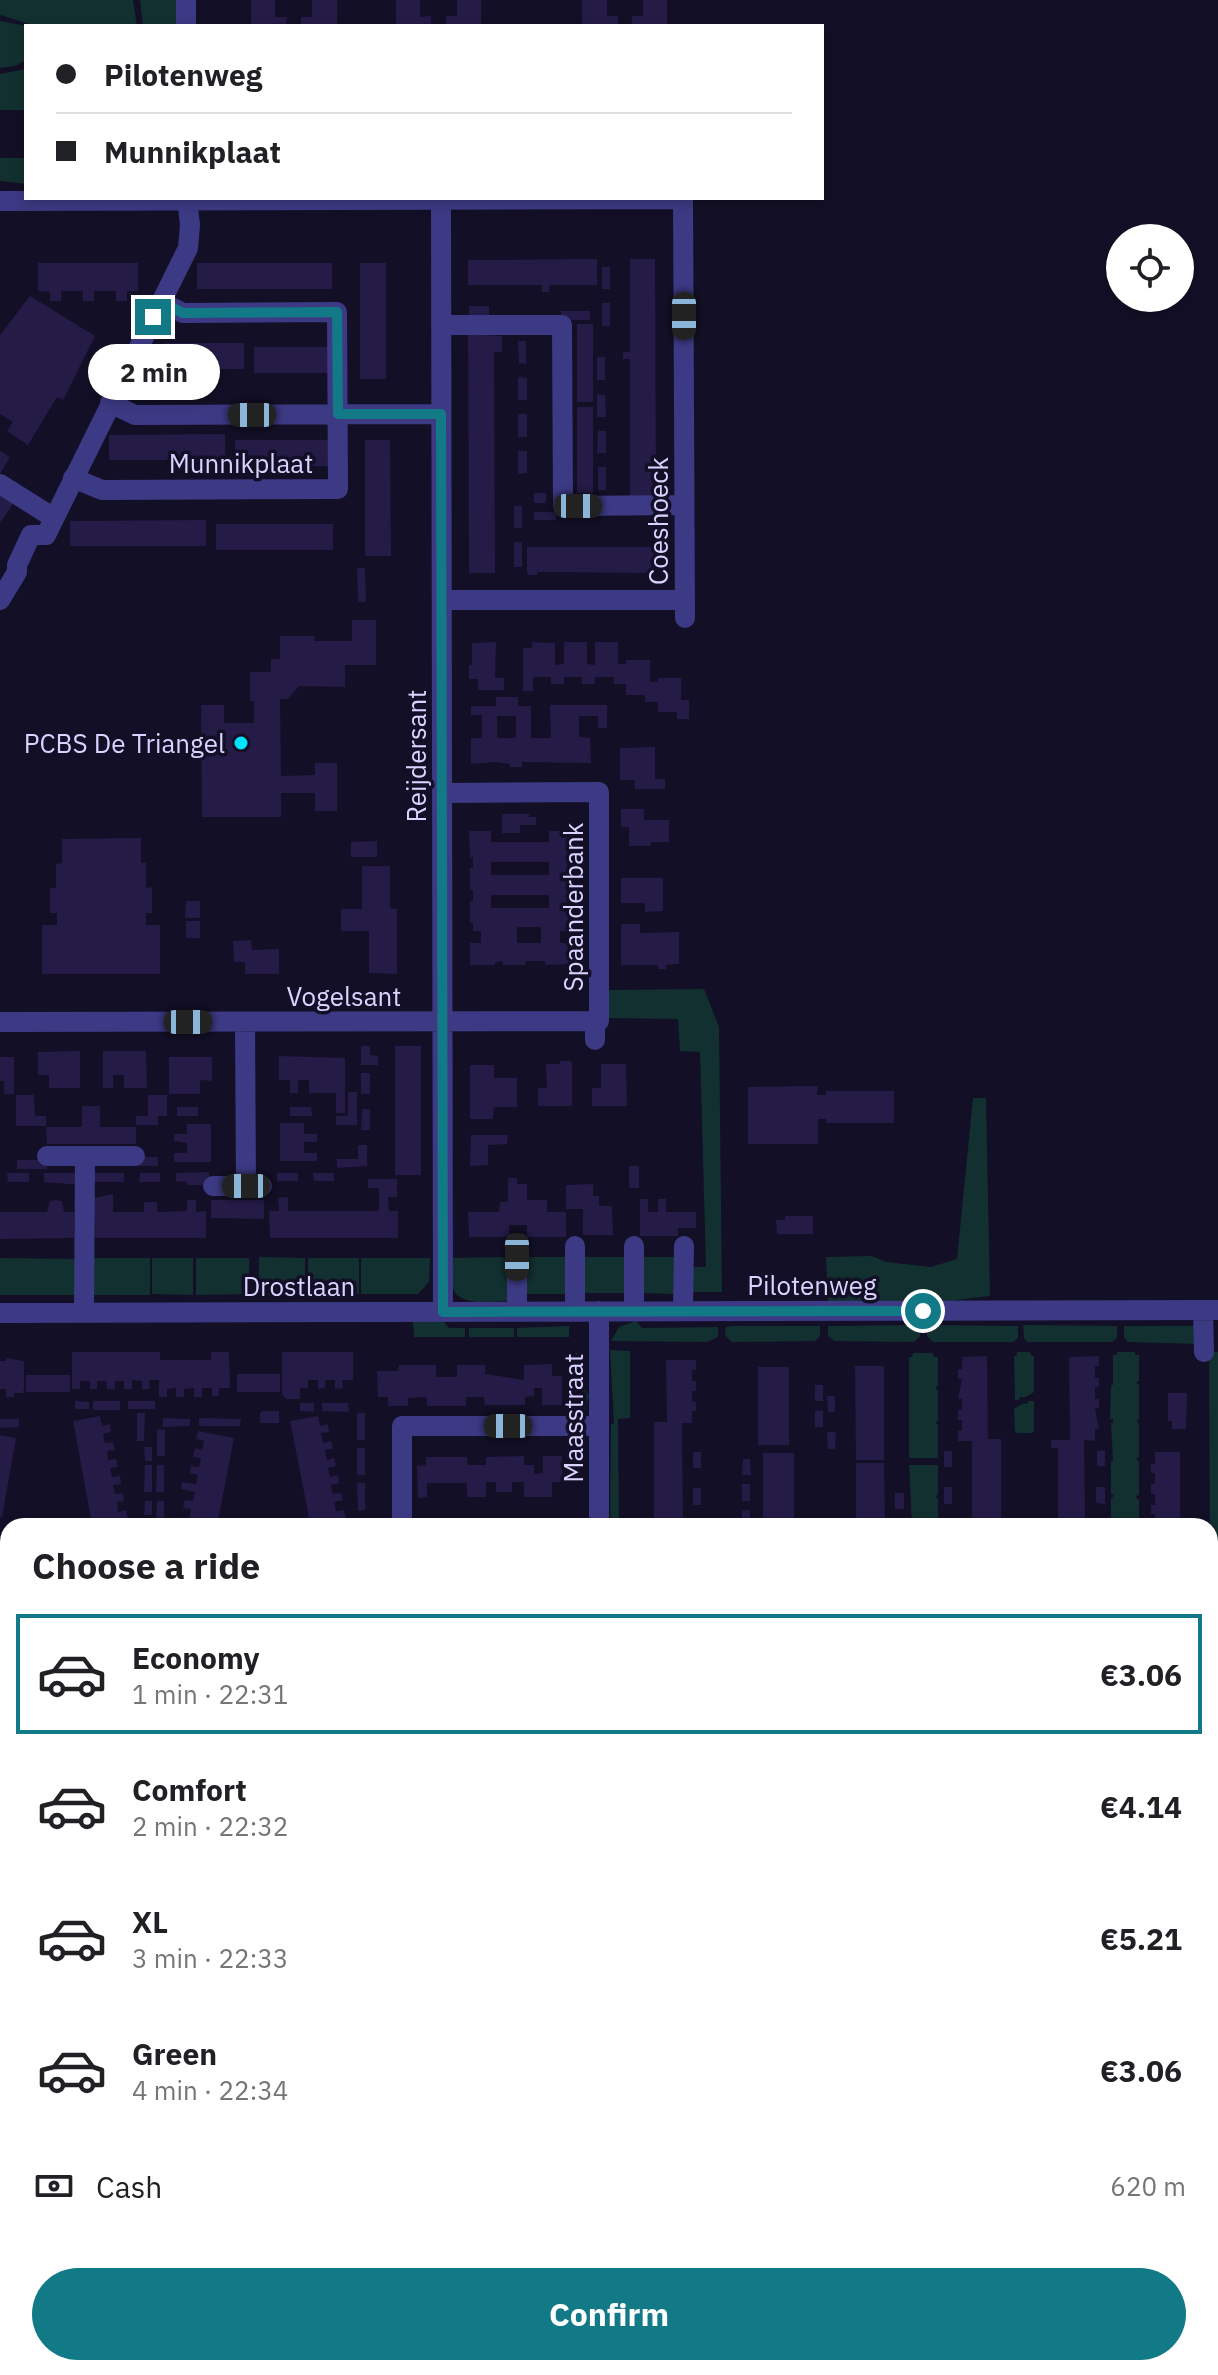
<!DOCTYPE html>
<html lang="en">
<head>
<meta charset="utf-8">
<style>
	body { margin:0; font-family:"IBM Plex Sans",sans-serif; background:#f2f2f2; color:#202124; height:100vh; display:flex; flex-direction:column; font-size:30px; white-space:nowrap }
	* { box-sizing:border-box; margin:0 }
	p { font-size:26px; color:#757577 }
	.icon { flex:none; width:44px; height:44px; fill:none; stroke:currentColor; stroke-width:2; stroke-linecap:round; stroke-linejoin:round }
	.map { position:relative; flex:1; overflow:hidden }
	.drawer { position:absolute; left:0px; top:1518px; width:1218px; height:858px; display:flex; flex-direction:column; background:#fff; border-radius:24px 24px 0 0; box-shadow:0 4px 12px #0003 }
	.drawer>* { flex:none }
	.top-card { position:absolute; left:24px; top:24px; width:800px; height:176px; border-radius:0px; box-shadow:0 4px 12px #0003; display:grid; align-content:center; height:176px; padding:0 32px; background:#fff }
	.controls { position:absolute; left:1106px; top:224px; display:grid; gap:16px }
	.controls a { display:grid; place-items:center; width:88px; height:88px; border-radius:50%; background:#fff; box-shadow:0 4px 12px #0003; font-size:40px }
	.end { position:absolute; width:36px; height:36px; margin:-18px; border:10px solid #127987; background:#fff; box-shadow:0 0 0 4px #fff }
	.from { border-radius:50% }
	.bubble { position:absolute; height:56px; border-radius:28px; background:#fff; box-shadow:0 4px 12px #0003; font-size:26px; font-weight:800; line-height:56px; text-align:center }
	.car { position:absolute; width:24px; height:48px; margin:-24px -12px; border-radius:10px; box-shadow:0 0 6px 2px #0007; background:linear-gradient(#222 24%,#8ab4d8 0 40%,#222 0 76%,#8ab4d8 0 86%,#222 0) }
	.top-card b { display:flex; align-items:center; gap:28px; height:76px; font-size:30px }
	.top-card b+b { border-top:2px solid #e0e0e0 }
	.top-card i { width:20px; height:20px; background:#202124 }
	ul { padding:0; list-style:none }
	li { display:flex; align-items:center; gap:24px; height:120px; margin:0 16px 12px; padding:0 16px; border:4px solid transparent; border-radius:0px }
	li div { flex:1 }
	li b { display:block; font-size:30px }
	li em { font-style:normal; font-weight:800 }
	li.selected { border-color:#127987 }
	li>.icon { width:72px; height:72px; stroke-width:1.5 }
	h2 { padding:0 32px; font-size:36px; line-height:96px }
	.pay { display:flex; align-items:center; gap:20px; height:88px; padding:0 32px; font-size:30px }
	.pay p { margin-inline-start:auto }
	.cta { display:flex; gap:16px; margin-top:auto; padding:16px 32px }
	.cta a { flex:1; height:92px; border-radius:48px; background:#127987; color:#fff; font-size:32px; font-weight:800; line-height:92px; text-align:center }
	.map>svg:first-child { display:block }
</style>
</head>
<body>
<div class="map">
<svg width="1218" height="2375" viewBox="0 0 1218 2375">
	<rect width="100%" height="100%" fill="#130f26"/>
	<path fill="#12302f" d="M0 0H133L137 26H36L0 15Z
		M140 0H178V26H143Z
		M0 21 27 26 26 60 15 66 0 68Z
		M26 69V110H0V74Z
		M0 158H26V184L0 181Z
		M704 989 719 1027 722 1292H688V1267H706L700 1052 680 1051 678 1019 607 1018V990Z
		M973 1098H986L990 1296 932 1303H828L826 1257 872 1256 886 1262 931 1267 957 1259Z
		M259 1257 305 1258V1294L259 1295Z
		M512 1257V1301C494 1301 457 1309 452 1285 450 1276 451 1266 450 1258Z
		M523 1257H570V1294H523Z
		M581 1257H630V1293H581Z
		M638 1257H679V1294L638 1293Z
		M0 1258 79 1259 80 1295H0Z
		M90 1258H150V1295H89Z
		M152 1258H193V1295L152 1294Z
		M196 1258H249L250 1294 196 1295Z
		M308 1258H359V1294H308Z
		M361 1258H430L429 1282 418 1294H361Z
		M1199 1320V1344L1128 1342 1124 1337V1326H1193Z
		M636 1321 642 1328 718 1327V1337L707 1342 611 1341 619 1327Z
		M413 1322H444L449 1328H465V1337H414Z
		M914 1325 920 1326V1336L914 1342 834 1341 828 1336V1326Z
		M933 1325 1018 1326V1338L1013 1342H933L927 1336V1326Z
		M1023 1325 1117 1326V1338L1112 1342H1027L1024 1338Z
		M569 1326V1337H517V1328Z
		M732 1326H820V1336L815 1341 732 1342 725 1335 726 1327Z
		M469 1328H514V1337H469Z
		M610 1350 630 1351V1418L618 1419 619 1526H610L611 1424 614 1423Z
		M1017 1352H1030L1031 1355 1034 1356V1392L1026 1397H1020L1019 1400H1015L1014 1356 1017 1355Z
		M1117 1352H1135V1355H1139V1381L1136 1382 1139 1385V1419L1137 1420 1139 1424V1458H1136L1139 1462V1495L1136 1496 1137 1499 1139 1500V1526H1111V1499L1114 1495 1111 1494V1461H1113L1111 1423H1113V1419H1110L1111 1385H1113V1355H1117Z
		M1209 1352H1218V1556H1210Z
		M575 1353H584V1390L589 1395 584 1413 575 1418Z
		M913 1353H933L934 1357H938V1386L935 1387 938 1391V1421L935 1422 938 1425V1458H909V1357H912Z
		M1028 1401H1034V1431L1032 1433H1017L1015 1431 1014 1409 1022 1404 1028 1403Z
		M909 1465H938V1495L935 1496 938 1499V1526H912Z"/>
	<path fill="#241b47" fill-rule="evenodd" d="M251 0H275V17H287L286 26H251Z
		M312 0H337V26H301V17H312Z
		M396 0H420V17L431 16V26H396Z
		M457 0H481V26H446V16H457Z
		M582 0H607V16H618V26H582Z
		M643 0H667V26H632V16H643Z
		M597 259V285H549V292H542V285H468V260Z
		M630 259H655L656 498H630V359H623V352H630Z
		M38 263H138V291H127V301H116V291H94V301H83V291H61V301H50V292L38 291Z
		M197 263H332V289H197Z
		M360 263H386V379H360Z
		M602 267H610V289H602Z
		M30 296 95 336 63 400 57 397 28 445 7 431 13 422 0 414V335Z
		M602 303H610V326H602Z
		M469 306H489V320H469Z
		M561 311H590V320H561Z
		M577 324H593V402H577Z
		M468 334 502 336V352H494L495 573H469Z
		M518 341H526V364L519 363Z
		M166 343H244V369H166Z
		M254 347H332V373H254Z
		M597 357H605V380H597Z
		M518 377 527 378V400H518Z
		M597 394 605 395 606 417H597Z
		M577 407H593V493H577Z
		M518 414H527V437H518Z
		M598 431H606V453H597Z
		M225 434V460H109V435Z
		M235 440H333V466H235Z
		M365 440H390L391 556H365Z
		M0 451 10 457 0 474Z
		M518 451H527V473L518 474Z
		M598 467H606V490H598Z
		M0 488 17 498 0 523Z
		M534 493H546V503H534Z
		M514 506H522V528H514Z
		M534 512H557L556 520H534Z
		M206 520V546H70V521Z
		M216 524H333V550H216Z
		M514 542H522V567H514Z
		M527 547H656V573L538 572 537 575H529L527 573Z
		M357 568H365L366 602H358Z
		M352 620H376V665H345V687L299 686 288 699H280L281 776 315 775V763H337V811H315V793H281V817H202L201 705H224V723H254V701H250V672H271V659H280V636H315L314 641H352Z
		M496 642 495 678H504V690H478V679H469V665H472V643Z
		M532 642 555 643V665L564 664V642H587V664L595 665V642H618V664H626V660H650V682H658V678H681V700H689V719H677V712H658V702H645V695H626V684H614V677H595V684H582V677H564V684H551V677H533V691H523V648H532Z
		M496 697H518V706H531V738H551L550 705H607V728H598V716H579V737L590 738 591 763 522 762V767H510V764L496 762 471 764V738H482V715H471V706H496ZM497 716H516V738H497Z
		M655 747V779H665V789H635V780H620V748Z
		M621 809H644V820H669V842H651V846H629V827H621Z
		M502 814H529V817H536V825H520V833H502Z
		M469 831H491V842H549V831H571V857H567V868H571V890H567V901H571V922H567V931H560V943H571V964L545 965V961H525V965H503V961L495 962V965H470V943H481V931H473V923H470V901H473V890H470V868H473V857H470ZM491 862H549V875H491ZM491 895H549V908H491ZM517 927H541V943H517Z
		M141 838V863H146V888L152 887V913H146V925H160V974H42V925H57V913H50V888H56V864L62 863V839Z
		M377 841V857H351V842Z
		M362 866H390V908L397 909V974L369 973V931H341V909H362Z
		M621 878H663V911L645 912V903H621Z
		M186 901H200V918H185Z
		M186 921H200V938H186Z
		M621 924H640V933L679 932V964L666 965V969H658V965H621Z
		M251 940 252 950 279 949V974H245V962H234L233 941Z
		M361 1046H370V1055L378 1056V1065H361Z
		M395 1046H421V1175H395Z
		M80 1051V1088H49V1075H38V1052Z
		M103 1051H146L147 1088H124V1075H113V1088H103Z
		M279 1056 345 1058V1113H336V1093H309V1080H298V1093H290V1080H279Z
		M0 1057H14V1094H4V1081H0Z
		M169 1057H212V1081L200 1080V1094H169Z
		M560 1061H571L572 1064V1106H538V1088H547L546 1064H560Z
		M601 1064H626L627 1106H592V1088H601Z
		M470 1065H494V1078H517V1107H494L493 1119H470Z
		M361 1073H370V1094H361Z
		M818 1086 817 1095H826V1091H894V1123H826V1119H818V1144H748V1087Z
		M348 1092H357V1125H336V1116H348Z
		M16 1095H34L35 1116H46V1126H16Z
		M148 1095H167V1116H158V1125H136V1116H148Z
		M82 1106H100V1127H136V1144H47L46 1127H82Z
		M177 1107H198V1116H177Z
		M290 1107H311L312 1116H290Z
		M362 1109H370V1130H361Z
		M280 1123H304V1134H317V1142H304V1153H317V1161H280Z
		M187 1124H211V1162H174V1153H187V1143L174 1141V1134H187Z
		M471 1135H508L507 1144 488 1145V1165L470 1166Z
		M358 1145H367V1166L337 1168V1159H358Z
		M136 1157H158V1166H136Z
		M17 1160H47V1169H17Z
		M629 1166H639V1188H629Z
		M209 1172V1185H187V1181L176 1182V1173Z
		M7 1173H29V1182H8Z
		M44 1173H75L80 1178V1185L44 1182Z
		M95 1173H124V1182H95Z
		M140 1173H160V1182H139Z
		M277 1173H298V1181H277Z
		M313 1173H334V1181H314Z
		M508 1178H517V1184H527V1200H547V1212H566V1237H527V1225H509V1237H469L468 1212H499L500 1202H508Z
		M368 1179H397V1197H388L389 1211H398V1238H270L269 1211H279L278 1198 288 1197V1211H379V1188H368Z
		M593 1184V1196H599V1206H612L613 1235H583V1209H566V1185Z
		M113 1194V1212H144V1202H157V1212L187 1211V1200H196V1212L206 1211V1238H95V1218H89V1199Z
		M640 1199H648V1212H658V1199H666V1212H696V1228H678V1236H640Z
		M55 1200 62 1201 64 1212H74V1238L0 1239V1212H47L50 1201Z
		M211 1200H264V1219L211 1218Z
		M785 1216H813V1234H777L776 1220H785Z
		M72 1352H160V1360H211V1352H229L230 1388H219V1396H212V1388H202V1397H194V1388L184 1389V1397H176V1388L167 1389V1397H159V1380H149L150 1389H142V1381L132 1380V1389H124V1381H115V1389H107V1381H97V1389H90V1381H80V1389H72Z
		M282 1352H353V1380H342L343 1388 335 1389V1380H325V1388L318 1389V1380H308V1388H300V1399H286L282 1394Z
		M987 1356 988 1439H1001V1526H972V1441H958V1431H962V1420H958V1410H962V1399H958L962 1379H958V1369H962V1357Z
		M1099 1356V1366H1095V1378H1099V1387H1095V1399H1099V1408H1095L1099 1429H1095V1441L1084 1440 1085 1526H1058V1448H1051V1440H1070L1069 1357Z
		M6 1358 24 1361V1389L23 1393H14V1397H6V1389H0V1361H6Z
		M666 1360H696V1370H692V1381H696V1391H692V1402H696V1411H692V1423H682L683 1526H654V1422H667Z
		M552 1364V1376H562V1405H542V1388H534V1396L525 1397V1405H485L484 1397H466V1406H427V1397L408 1398V1406H388V1397H378L377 1371H398L399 1365H436V1377H457V1365H485V1374L524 1380V1365Z
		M855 1366H884V1460H856Z
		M758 1367H789V1445H758Z
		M237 1374H280V1392H237Z
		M26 1375H70V1392H26Z
		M815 1385H823V1401H815Z
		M1168 1393H1187L1186 1429H1172V1421H1168Z
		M827 1396H835V1412H828Z
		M75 1401 89 1402V1409H75Z
		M93 1401H120V1410H93Z
		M128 1401H155V1409H128Z
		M300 1403H314V1412L300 1411Z
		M322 1403H348L349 1412 322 1411Z
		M823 1410V1427H815V1411Z
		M263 1411H279V1423H260V1413Z
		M137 1413H145L144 1441H137Z
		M357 1413H365V1440H357Z
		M100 1416 102 1426 110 1424 111 1432 103 1434 105 1443 113 1442 115 1450 107 1451 108 1460 116 1459 118 1467 110 1468 112 1477 120 1476 121 1484 113 1485 115 1494 123 1493 124 1501 117 1502 118 1512 126 1510 128 1518 120 1519 121 1526 92 1524 73 1421Z
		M318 1416 320 1426 328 1424 329 1432 321 1433 323 1443 331 1441 333 1449 325 1450 327 1460 334 1458 336 1466 328 1468 330 1477 338 1475 339 1483 331 1485 333 1494 341 1493 343 1500 334 1502 336 1511 344 1510 346 1518 338 1519 339 1526H310L307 1507 290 1421Z
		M163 1418 190 1419V1426L163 1427Z
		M199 1418 241 1419 240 1426H199Z
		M0 1419H19V1427L0 1428Z
		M157 1429 165 1430V1456H157Z
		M198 1431 234 1438 217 1526 180 1525 182 1517 189 1519 191 1509 183 1508 185 1500 193 1501 195 1492 181 1489 182 1482 196 1484 198 1475 190 1473 191 1466 199 1467 201 1458 193 1457 195 1448 202 1450 204 1441 196 1439Z
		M827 1432H836L835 1449H828Z
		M0 1435 16 1438 2 1517H0Z
		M144 1447H152V1461H145Z
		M357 1448H365V1475H357Z
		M1105 1450V1466H1097V1451Z
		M944 1451H952V1467H944Z
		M693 1452H701V1468H693Z
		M1155 1452H1180V1526H1155V1514H1151V1505H1155V1494H1151V1484H1155V1473H1151V1464H1155Z
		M763 1453H794V1526H763Z
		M524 1456V1465H534V1474L543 1473V1456H562L563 1482H552V1497H524V1482H512V1492H496V1482H486V1497H467V1483H427V1497L418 1498 417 1466 426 1465V1457H467L468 1465H486V1457Z
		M743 1459H750L751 1475H742Z
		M856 1463H884L885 1526H856Z
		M145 1465H152V1492H144Z
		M157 1465H164V1492H156Z
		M357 1483H365V1510L358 1511Z
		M742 1484H750V1501H742Z
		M944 1487H952V1504H944Z
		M1096 1487H1105V1504L1096 1503Z
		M693 1488H701V1505H693Z
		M895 1493H904V1509H895Z
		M145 1501H152V1515H144Z
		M157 1501H164V1526H156Z
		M742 1510H750V1526H742Z
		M0 1616H8V1645H4V1653H0Z
		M3 1725H8V1762H0V1733H3Z
		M0 1899H5V1916H8L5 1933H8V1941H5V1949H8V1958H3V1964H0Z
		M0 2003H8V2040L5 2041V2027H0Z
		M0 2148H8V2174H0Z
		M0 2244H8V2270H0Z
		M0 2356H8V2368H106V2375H0Z
		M200 2368H226V2375H200Z
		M294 2368H320V2375H294Z
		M401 2368H427V2375H401Z
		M523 2368H549V2375H523Z
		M603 2368H629V2375H603Z
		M719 2368H745V2375H719Z
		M849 2368H875V2375H849Z
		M966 2368H997V2375H966Z
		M1060 2368H1086V2375H1060Z
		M1176 2368H1208V2375H1176Z"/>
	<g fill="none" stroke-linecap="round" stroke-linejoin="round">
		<path stroke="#3d3a85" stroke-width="20" d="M186 0V26
			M441 200 443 1312
			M0 201 683 199 685 618
			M441 325H562L563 506 684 505
			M110 403 135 415 441 414
			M73 478 102 490 338 489 337 312 183 313 161 302
			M0 484 54 518
			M0 600 17 572V565L31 535H46L188 248 190 225 187 198
			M442 600H685
			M442 793 599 792V1021H595V1040
			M0 1022 595 1021
			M245 1022 246 1186
			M47 1156H135
			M213 1186H262
			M517 1246V1311
			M575 1246V1311
			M634 1246V1311
			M1203 1310 1204 1352
			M599 1311V1526
			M683 1311 684 1246
			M84 1312 85 1156
			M0 1313 1218 1310
			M402 1518V1426H599
			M0 1575H8
			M1210 1625H1218
			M0 1796H8
			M0 2086H8
			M1210 2255 1218 2254
			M1210 2269H1218
			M0 2306 8 2312
			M157 2368V2375
			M355 2368V2375
			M802 2368V2375"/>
	</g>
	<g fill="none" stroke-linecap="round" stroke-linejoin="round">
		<path stroke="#127987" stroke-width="10" d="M153 317 161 302 183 313 337 312 338 414H441L443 1312 923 1311"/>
	</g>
	<circle fill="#00e5ff" stroke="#130f26" stroke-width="3" cx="241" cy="743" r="8"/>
	<g text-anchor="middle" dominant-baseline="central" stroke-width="7" stroke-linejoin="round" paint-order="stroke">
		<g font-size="26" fill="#d9d4ff" stroke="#130f26">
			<text x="241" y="463">Munnikplaat</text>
			<text transform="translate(658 521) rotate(-90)">Coeshoeck</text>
			<text transform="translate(416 756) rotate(-90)">Reijdersant</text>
			<text transform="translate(573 907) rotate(-90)">Spaanderbank</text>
			<text x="344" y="996">Vogelsant</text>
			<text x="812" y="1285">Pilotenweg</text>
			<text x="299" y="1286">Drostlaan</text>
			<text transform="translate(573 1418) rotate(-90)">Maasstraat</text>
		</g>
		<g font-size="26" fill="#d9d4ff" stroke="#130f26" text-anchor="end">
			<text x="225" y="743">PCBS De Triangel</text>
		</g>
	</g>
</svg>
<div class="controls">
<a><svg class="icon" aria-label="locate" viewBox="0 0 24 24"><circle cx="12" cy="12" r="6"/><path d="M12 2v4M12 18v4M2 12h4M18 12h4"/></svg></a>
</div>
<i class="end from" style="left:923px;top:1311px"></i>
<i class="end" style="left:153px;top:317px"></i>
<div class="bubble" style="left:88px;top:344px;width:132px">2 min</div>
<i class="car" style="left:684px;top:316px;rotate:180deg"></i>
<i class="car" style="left:252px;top:415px;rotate:270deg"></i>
<i class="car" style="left:578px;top:506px;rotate:90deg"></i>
<i class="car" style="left:188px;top:1022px;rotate:90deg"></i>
<i class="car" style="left:246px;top:1186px;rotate:270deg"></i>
<i class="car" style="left:517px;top:1257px;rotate:180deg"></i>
<i class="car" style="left:508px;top:1426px;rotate:270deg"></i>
<div class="top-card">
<b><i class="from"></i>Pilotenweg</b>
<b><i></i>Munnikplaat</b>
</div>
<section class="drawer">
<h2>Choose a ride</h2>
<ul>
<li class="selected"><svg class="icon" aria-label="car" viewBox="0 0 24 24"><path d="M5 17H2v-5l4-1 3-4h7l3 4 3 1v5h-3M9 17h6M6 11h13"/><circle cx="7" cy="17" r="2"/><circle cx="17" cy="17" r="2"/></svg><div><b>Economy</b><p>1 min · 22:31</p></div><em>€3.06</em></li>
<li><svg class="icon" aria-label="car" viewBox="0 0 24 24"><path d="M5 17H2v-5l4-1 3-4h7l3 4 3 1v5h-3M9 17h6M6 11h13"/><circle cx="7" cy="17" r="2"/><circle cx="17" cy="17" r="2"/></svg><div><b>Comfort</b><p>2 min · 22:32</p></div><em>€4.14</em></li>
<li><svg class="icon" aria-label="car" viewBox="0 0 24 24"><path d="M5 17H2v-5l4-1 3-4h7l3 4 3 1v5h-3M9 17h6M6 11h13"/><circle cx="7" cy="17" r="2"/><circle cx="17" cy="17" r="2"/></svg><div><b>XL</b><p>3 min · 22:33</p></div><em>€5.21</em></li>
<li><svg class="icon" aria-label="car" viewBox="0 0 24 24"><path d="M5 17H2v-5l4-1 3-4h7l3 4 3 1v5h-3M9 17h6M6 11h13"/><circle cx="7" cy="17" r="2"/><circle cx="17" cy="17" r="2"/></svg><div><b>Green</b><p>4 min · 22:34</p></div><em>€3.06</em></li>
</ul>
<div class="pay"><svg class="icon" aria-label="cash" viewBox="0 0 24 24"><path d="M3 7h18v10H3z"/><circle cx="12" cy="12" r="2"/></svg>Cash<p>620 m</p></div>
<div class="cta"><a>Confirm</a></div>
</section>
</div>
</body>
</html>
